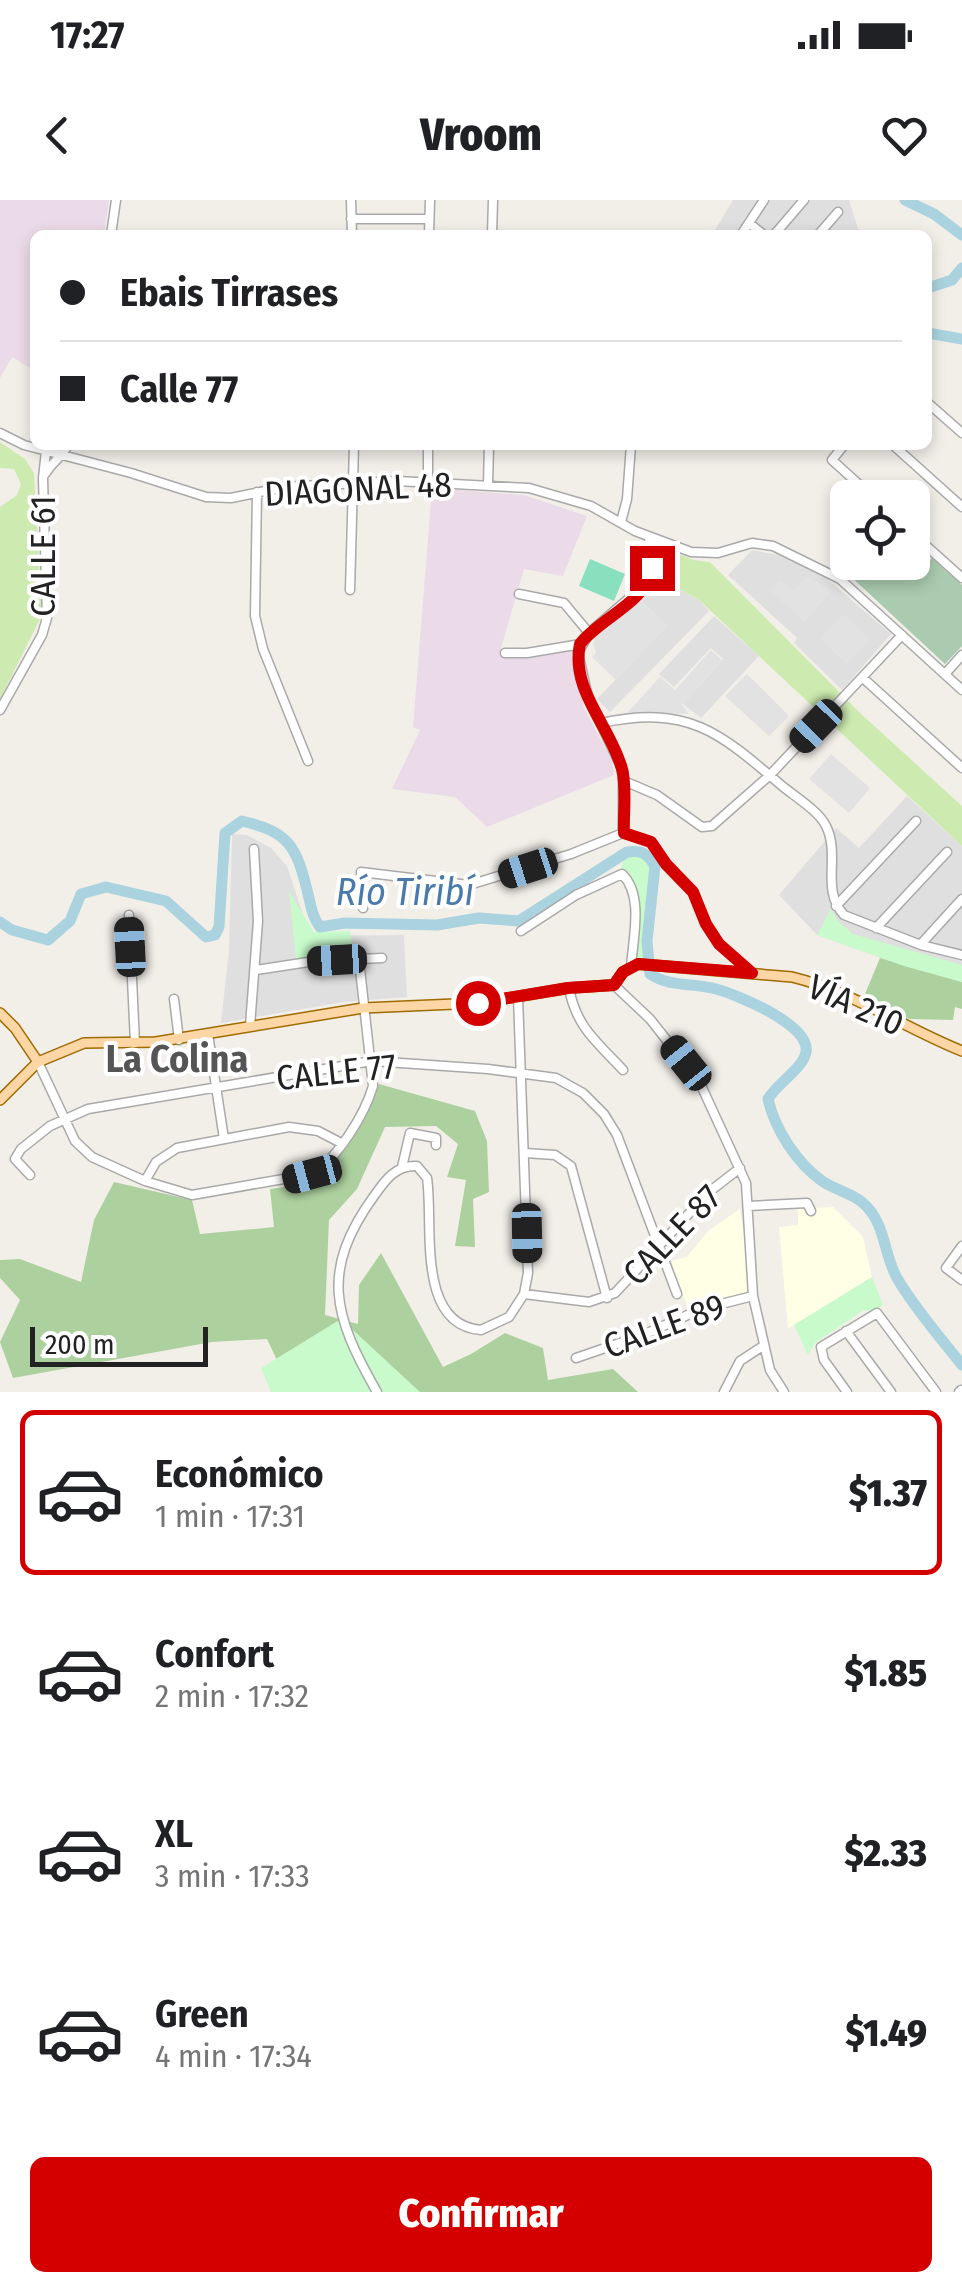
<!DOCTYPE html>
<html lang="es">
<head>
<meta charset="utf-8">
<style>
	body { margin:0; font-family:"Fira Sans Condensed",sans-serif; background:#f6f6f6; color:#202124; height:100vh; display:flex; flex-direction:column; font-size:38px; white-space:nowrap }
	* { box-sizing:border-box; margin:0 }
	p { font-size:32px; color:#757577 }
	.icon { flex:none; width:55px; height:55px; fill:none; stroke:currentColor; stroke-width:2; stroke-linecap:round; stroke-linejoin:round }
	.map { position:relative; height:1192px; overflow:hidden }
	.details { display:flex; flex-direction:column; background:#fff; flex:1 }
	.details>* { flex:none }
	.banner { position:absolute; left:30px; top:30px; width:902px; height:220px; border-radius:15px; box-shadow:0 5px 15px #0003; display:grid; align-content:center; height:220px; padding:0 30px; background:#fff }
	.buttons { position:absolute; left:830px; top:280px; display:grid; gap:20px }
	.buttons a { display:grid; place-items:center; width:100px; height:100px; border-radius:15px; background:#fff; box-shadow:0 5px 15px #0003; font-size:50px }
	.scale { position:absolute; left:30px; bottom:25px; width:178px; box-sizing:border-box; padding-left:10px; border:5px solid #222; border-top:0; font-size:28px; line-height:35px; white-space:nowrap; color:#222; -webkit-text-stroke:8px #fff; paint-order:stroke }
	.end { position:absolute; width:45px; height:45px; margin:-22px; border:12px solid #d40000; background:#fff; box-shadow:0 0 0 5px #fff }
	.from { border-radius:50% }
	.car { position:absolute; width:30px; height:60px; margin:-30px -15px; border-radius:12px; box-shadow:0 0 8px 2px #0007; background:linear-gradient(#222 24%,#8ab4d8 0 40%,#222 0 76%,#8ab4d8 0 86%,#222 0) }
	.banner b { display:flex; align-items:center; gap:35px; height:95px; font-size:38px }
	.banner b+b { border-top:2px solid #e0e0e0 }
	.banner i { width:25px; height:25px; background:#202124 }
	ul { padding:18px 0 0; list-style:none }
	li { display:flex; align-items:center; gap:30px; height:165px; margin:0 20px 15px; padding:0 10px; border:5px solid transparent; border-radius:15px }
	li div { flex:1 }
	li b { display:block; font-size:38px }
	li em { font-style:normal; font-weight:800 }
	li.active { border-color:#d40000 }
	li>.icon { width:90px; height:90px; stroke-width:1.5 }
	.button { display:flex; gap:20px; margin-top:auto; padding:20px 30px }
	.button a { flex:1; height:115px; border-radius:15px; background:#d40000; color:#fff; font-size:40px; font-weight:800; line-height:115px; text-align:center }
	.status { display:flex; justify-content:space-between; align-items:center; height:70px; padding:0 50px; background:#fff; direction:ltr }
	.status svg { height:28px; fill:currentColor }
	header { display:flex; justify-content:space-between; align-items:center; height:130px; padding:0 30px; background:#fff; font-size:45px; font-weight:800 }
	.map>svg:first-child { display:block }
</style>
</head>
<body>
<div class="status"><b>17:27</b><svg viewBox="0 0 49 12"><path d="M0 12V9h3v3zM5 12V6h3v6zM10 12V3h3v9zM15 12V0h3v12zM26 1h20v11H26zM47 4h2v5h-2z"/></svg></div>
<header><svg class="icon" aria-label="back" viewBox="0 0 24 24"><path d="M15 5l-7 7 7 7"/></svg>Vroom<svg class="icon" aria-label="heart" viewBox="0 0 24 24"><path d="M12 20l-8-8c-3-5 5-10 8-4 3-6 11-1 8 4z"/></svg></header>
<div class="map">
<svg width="962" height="1192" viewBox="0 0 962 1192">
	<rect width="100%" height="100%" fill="#f2efe9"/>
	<path fill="#e0dfdf" d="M733 0H849L860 35H712Z
		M752 350 778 355 824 376 891 434 842 490 794 443 797 438 728 375Z
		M661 380 699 400 709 411 610 512 597 499 667 426 641 401Z
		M714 416 759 456 701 518 683 504 723 459 711 448 674 487 659 474Z
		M907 596 962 646V782L904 766 817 735 779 695 836 628 859 648Z
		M232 634 247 635 271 648 287 666 310 736 404 735 407 797 344 802 221 823 229 750Z"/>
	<path fill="#ebdbe8" d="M0 0H109L104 35H35V171L12 157 0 178Z
		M432 288 524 295 587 316 563 376 524 369 499 455 515 457 571 450 584 508 612 561 614 575 487 627 455 597 392 589 420 530 413 527Z"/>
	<path fill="#ffffe5" d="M833 1007 863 1037 872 1077 788 1129 779 1027 798 1025V1009Z
		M740 1009 752 1093 718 1101 690 1114 671 1061 687 1057 708 1031Z"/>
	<path fill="#cdebb0" d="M0 242 25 259 34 273 42 415 0 499V307L17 295 21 284 14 269 0 268Z
		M664 349 694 360 710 362 859 512 962 606V646L699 400 659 378Z"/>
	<path fill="#add19e" d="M880 758 962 782V809L955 807 953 820 909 819 865 794Z
		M379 884 475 911 487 941 489 992 473 999 475 1047 455 1046 466 980 447 977 458 944 436 926 385 927 357 989 329 1020 325 1115 358 1124 359 1085 381 1053 443 1167 471 1154 505 1133 543 1148 548 1180 613 1169 638 1192H292L267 1139 212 1142 13 1178 0 1142 20 1100 0 1078V1060L20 1059 81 1082 94 1020 114 982 192 1000 200 1034 274 1027 270 989 323 982Z"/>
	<path fill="#aacbaf" d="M913 349 927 363 932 358 962 385V446L945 464 847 373 856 363 912 362Z"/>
	<path fill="#c8facc" d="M625 654H640L654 669 643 759 633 760 637 702 620 671Z
		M289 691 314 732 350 731 354 756 296 760Z
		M831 709 837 720 853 734 962 765V782L904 766 817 735Z
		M872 1077 883 1105 874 1112 864 1110 815 1143 808 1155 794 1125Z
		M341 1119 420 1192H271L261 1168Z"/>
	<path fill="#88e0be" d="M590 359 625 374 614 401 579 386Z"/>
	<path fill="#e2e2e2" d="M807 376 832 391 804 422 770 390 780 380 793 391Z
		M638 399 668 426 616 480 592 457 596 453 593 443 597 434 623 415Z
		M843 414 870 439 847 464 820 439Z
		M711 450 722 460 682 505 689 514 627 513 660 477 675 490Z
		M747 474 789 516 769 536 725 496Z
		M831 554 870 588 849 613 809 579Z"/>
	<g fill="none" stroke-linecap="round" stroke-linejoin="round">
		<path stroke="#aad3df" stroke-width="11" d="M905 0 934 14 962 35
			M928 88 952 80 962 68
			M928 133 962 139
			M0 722 12 730 48 740 70 721 81 694 106 687 166 701 206 737 215 735 219 727 225 633 242 621C288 632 296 645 307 690 311 704 311 715 320 727L345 723 437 725 479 718 519 721 627 652C642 650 647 653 655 666L647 741 650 774C669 787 694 783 716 789 738 795 811 825 806 852 803 869 777 883 768 899 775 930 797 963 822 981 835 990 852 993 863 1003 886 1023 883 1053 897 1078 913 1106 942 1140 962 1165"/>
		<g stroke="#a9a9a9" stroke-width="11">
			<path id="minor" d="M351 0 352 35
				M351 19H429
				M749 23 764 35
				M111 35 116 0
				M429 35 430 0
				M492 35 493 0
				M741 35 764 0
				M774 35 804 0
				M818 35 838 12
				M928 203 962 233
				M0 233 24 245 131 273 206 297 231 298 284 287 397 281 529 288 591 306 635 331 691 352 718 353 752 343 773 346 840 379 962 490
				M428 245V280
				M844 245 832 260 874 298
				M893 245 962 307
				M45 274C52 262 62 257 68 245
				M488 284 489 245
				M257 292 255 416 263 449 308 561
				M621 322 627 299 631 245
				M912 333 962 378
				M350 390 354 245
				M519 394 564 403 589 433
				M505 453H527L581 444
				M945 474 962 455
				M863 478 962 568
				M0 510 42 435 47 418 43 278 46 251
				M601 523C688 505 718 531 781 585 794 596 819 611 826 626 841 656 820 689 844 715L921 745 962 755
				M624 581 657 595 702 627 712 626 770 575 902 435
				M623 633V571L588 497 578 453 589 433 649 381 652 368 649 337
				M623 633 651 642 666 665 693 692 705 723 719 744 752 773
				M836 706 916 621
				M363 708 361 672 469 685 571 654 623 633
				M129 715 135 843
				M876 728 947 652
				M521 731 576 695 622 674C644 695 633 738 631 767
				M921 744 962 699
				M256 770 315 761 382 758
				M614 785 650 819 699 881 746 983 753 1096 770 1170 784 1192
				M569 788C576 827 597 842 623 870
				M518 797 528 1073 524 1094
				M174 799 179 840
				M250 826 258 721 254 649
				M208 834 224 939
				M38 862 75 941 92 957 145 981 192 995 312 974C338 958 365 914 373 886L359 760
				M525 953 555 955 571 966 607 1098
				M402 967 410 933 436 938V945
				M30 975 15 959 21 949 50 926 88 909 372 861 488 869 556 878 583 893 604 914 617 935 677 1094
				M145 981 156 962 177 948 289 927 318 931 341 943
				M748 1006 807 1003 811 1011
				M962 1046 946 1068 962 1080
				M846 1131 891 1192
				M576 1158 643 1135 701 1109 753 1096
				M377 1192C333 1115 320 1071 374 996 386 979 396 965 417 966L427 978C434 1023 415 1125 481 1130L509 1117 524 1094 589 1102 615 1093 709 992 740 968
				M724 1192 740 1161 763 1146
				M847 1192 824 1160 821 1147 877 1113 936 1192
				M959 1192 961 1190"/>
		</g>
		<g stroke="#a06b00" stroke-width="12">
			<path id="major" d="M0 813 15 828 38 862
				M0 900 38 862 84 843 156 842 363 808 478 803 569 788 614 785 623 772 638 764 792 777C854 792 904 828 962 851"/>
		</g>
		<use href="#minor" stroke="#fff" stroke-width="8"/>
		<use href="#major" stroke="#fcd6a4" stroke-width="9"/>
	</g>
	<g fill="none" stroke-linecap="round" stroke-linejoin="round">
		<path stroke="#d40000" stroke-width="12" d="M478 803 568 788 614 785 623 772 638 764 752 773 719 744 706 724 693 692 666 664 651 642 624 633C623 613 627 589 622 569 611 527 570 490 580 444 601 417 646 403 652 368"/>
	</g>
	<g text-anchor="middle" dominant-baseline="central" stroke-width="8" stroke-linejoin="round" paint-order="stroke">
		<g font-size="35" fill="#222" stroke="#fff">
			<text transform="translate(358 289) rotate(-3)">DIAGONAL 48</text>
			<text transform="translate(43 356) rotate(-90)">CALLE 61</text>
			<text transform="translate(856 805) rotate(24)">VÍA 210</text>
			<text transform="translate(336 872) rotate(-6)">CALLE 77</text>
			<text transform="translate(672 1035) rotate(-46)">CALLE 87</text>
			<text transform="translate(664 1126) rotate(-20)">CALLE 89</text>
		</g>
		<g font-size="38" font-style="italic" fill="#4a7aab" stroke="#fff">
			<text x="405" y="692">Río Tiribí</text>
		</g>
		<g font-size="38" font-weight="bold" fill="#555" stroke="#fff">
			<text x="177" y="859">La Colina</text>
		</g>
	</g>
</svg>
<div class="buttons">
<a><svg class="icon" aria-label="locate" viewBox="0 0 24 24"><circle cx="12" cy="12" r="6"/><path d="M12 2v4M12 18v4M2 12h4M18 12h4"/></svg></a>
</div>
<div class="scale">200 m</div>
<i class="end from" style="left:478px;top:803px"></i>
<i class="end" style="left:652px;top:368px"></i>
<i class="car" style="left:816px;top:526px;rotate:224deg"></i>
<i class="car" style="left:528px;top:668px;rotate:252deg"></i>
<i class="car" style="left:130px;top:747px;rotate:357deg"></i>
<i class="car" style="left:337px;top:760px;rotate:267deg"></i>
<i class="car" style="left:686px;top:863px;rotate:321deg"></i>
<i class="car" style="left:312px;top:974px;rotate:255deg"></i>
<i class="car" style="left:527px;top:1033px;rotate:179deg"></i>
<div class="banner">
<b><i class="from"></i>Ebais Tirrases</b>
<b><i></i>Calle 77</b>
</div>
</div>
<section class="details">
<ul>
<li class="active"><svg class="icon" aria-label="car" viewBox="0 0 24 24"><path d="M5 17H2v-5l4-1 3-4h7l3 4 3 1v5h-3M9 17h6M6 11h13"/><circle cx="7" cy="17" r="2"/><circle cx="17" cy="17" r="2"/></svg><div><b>Económico</b><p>1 min · 17:31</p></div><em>$1.37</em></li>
<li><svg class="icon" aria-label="car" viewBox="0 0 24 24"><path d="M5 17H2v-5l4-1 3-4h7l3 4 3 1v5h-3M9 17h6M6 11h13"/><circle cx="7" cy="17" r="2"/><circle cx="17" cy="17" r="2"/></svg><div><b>Confort</b><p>2 min · 17:32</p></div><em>$1.85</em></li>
<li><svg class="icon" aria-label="car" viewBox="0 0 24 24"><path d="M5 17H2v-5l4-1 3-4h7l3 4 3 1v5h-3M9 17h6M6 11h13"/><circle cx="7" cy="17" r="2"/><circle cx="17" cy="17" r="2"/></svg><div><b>XL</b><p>3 min · 17:33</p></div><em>$2.33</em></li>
<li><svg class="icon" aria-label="car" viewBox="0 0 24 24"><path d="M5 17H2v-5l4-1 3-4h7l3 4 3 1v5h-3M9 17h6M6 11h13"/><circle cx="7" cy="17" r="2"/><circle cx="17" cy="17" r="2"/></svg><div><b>Green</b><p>4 min · 17:34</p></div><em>$1.49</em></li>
</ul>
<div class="button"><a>Confirmar</a></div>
</section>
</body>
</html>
